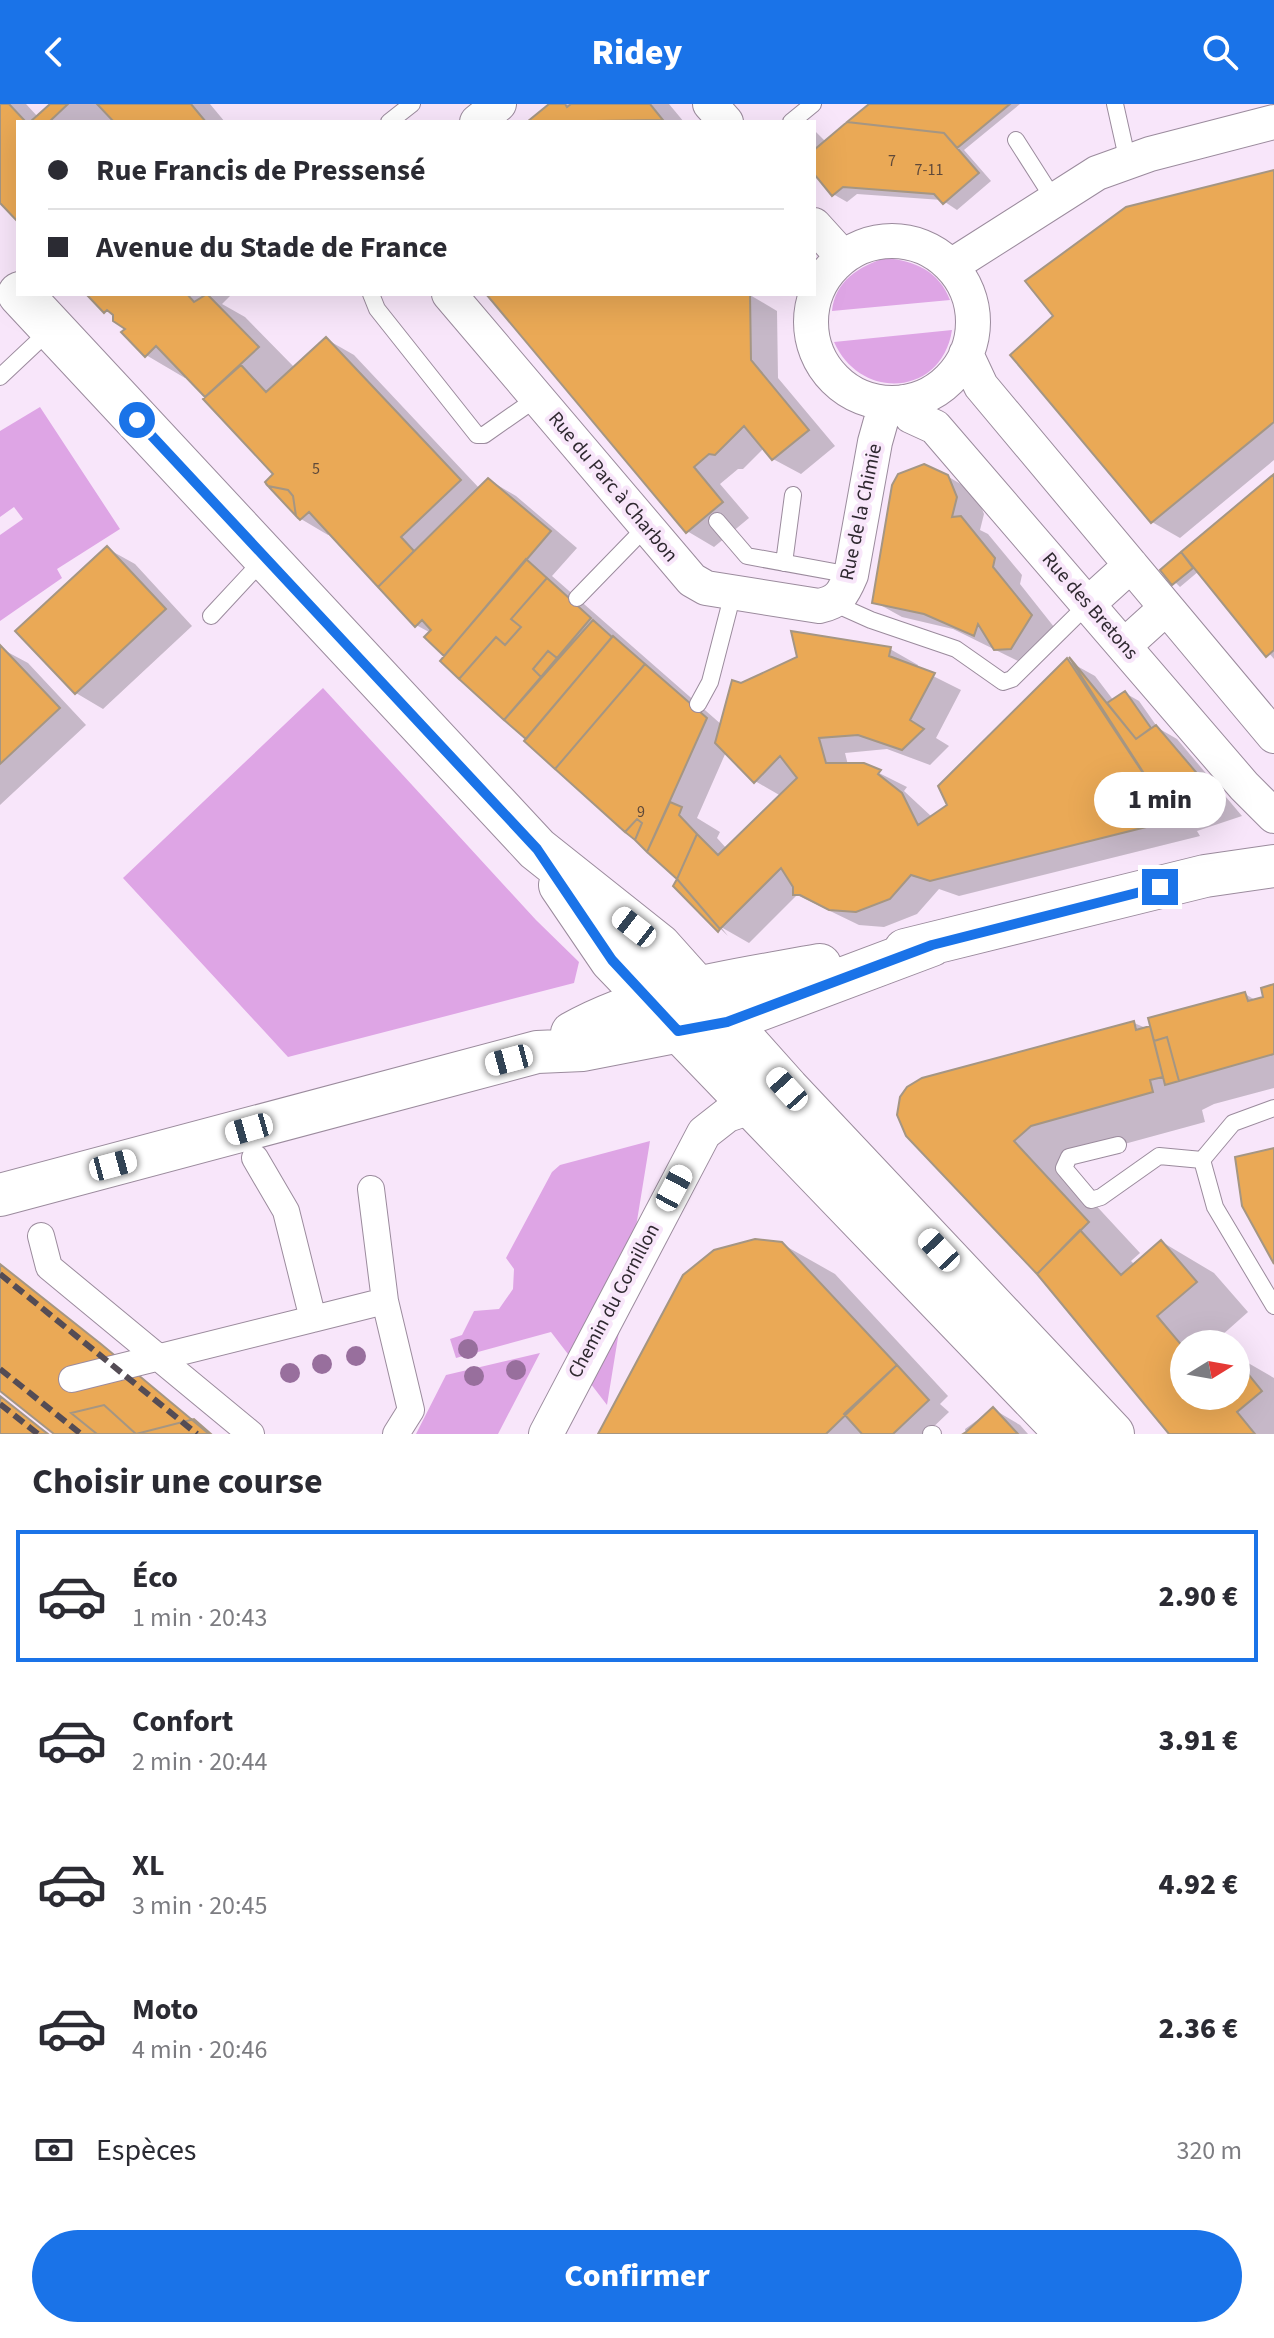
<!DOCTYPE html>
<html lang="fr">
<head>
<meta charset="utf-8">
<style>
	body { margin:0; font-family:"Source Sans 3",sans-serif; background:#f2f2f3; color:#2b2b33; height:100vh; display:flex; flex-direction:column; font-size:30px; white-space:nowrap }
	* { box-sizing:border-box; margin:0 }
	p { font-size:26px; color:#7c7c81 }
	.icon { flex:none; width:44px; height:44px; fill:none; stroke:currentColor; stroke-width:2; stroke-linecap:round; stroke-linejoin:round }
	.map { position:relative; height:1330px; overflow:hidden }
	.panel { display:flex; flex-direction:column; background:#fff; flex:1 }
	.panel>* { flex:none }
	.top-card { position:absolute; left:16px; top:16px; width:800px; height:176px; border-radius:0px; box-shadow:0 8px 32px #0002; display:grid; align-content:center; height:176px; padding:0 32px; background:#fff }
	.needle { width:52px; rotate:79deg }
	.buttons { position:absolute; left:1170px; top:1226px; display:grid; gap:16px }
	.buttons a { display:grid; place-items:center; width:80px; height:80px; border-radius:50%; background:#fff; box-shadow:0 8px 32px #0002; font-size:40px }
	.end { position:absolute; width:36px; height:36px; margin:-18px; border:10px solid #1a73e8; background:#fff; box-shadow:0 0 0 4px #fff }
	.from { border-radius:50% }
	.bubble { position:absolute; height:56px; border-radius:28px; background:#fff; box-shadow:0 8px 32px #0002; font-size:26px; font-weight:800; line-height:56px; text-align:center }
	.car { position:absolute; width:24px; height:48px; margin:-24px -12px; border-radius:10px; box-shadow:0 0 6px 2px #0007; background:linear-gradient(#fff 24%,#345 0 40%,#fff 0 76%,#345 0 86%,#fff 0) }
	.top-card b { display:flex; align-items:center; gap:28px; height:76px; font-size:30px }
	.top-card b+b { border-top:2px solid #e1e1e2 }
	.top-card i { width:20px; height:20px; background:#2b2b33 }
	ul { padding:0; list-style:none }
	li { display:flex; align-items:center; gap:24px; height:132px; margin:0 16px 12px; padding:0 16px; border:4px solid transparent; border-radius:0px }
	li div { flex:1 }
	li b { display:block; font-size:30px }
	li em { font-style:normal; font-weight:800 }
	li.selected { border-color:#1a73e8 }
	li>.icon { width:72px; height:72px; stroke-width:1.5 }
	h2 { padding:0 32px; font-size:36px; line-height:96px }
	.pay { display:flex; align-items:center; gap:20px; height:88px; padding:0 32px; font-size:30px }
	.pay p { margin-inline-start:auto }
	.primary-button { display:flex; gap:16px; margin-top:auto; padding:16px 32px }
	.primary-button a { flex:1; height:92px; border-radius:48px; background:#1a73e8; color:#fff; font-size:32px; font-weight:800; line-height:92px; text-align:center }
	header { display:flex; justify-content:space-between; align-items:center; height:104px; padding:0 32px; background:#1a73e8; color:#fff; font-size:36px; font-weight:800 }
	.map>svg:first-child { display:block }
</style>
</head>
<body>
<header><svg class="icon" aria-label="back" viewBox="0 0 24 24"><path d="M15 5l-7 7 7 7"/></svg>Ridey<svg class="icon" aria-label="search" viewBox="0 0 24 24"><circle cx="10" cy="10" r="6"/><path d="M15 15l6 6"/></svg></header>
<div class="map">
<svg width="1274" height="1330" viewBox="0 0 1274 1330">
	<rect width="100%" height="100%" fill="#f8e6fa"/>
	<path fill="#dea5e5" d="M886 154C915 157 939 167 950 196L832 207C835 177 859 162 886 154Z
		M952 226C942 292 861 298 834 238Z
		M40 303 120 425 57 465 62 474 0 517V431L23 415 14 403 0 413V327Z
		M323 584 536 816 579 858 574 879 288 953 123 774Z
		M650 1037 607 1301 551 1228 456 1254 450 1235 462 1231 474 1207 499 1205 513 1185 514 1165 506 1154 552 1068 560 1061Z
		M540 1249 498 1330H416L446 1271Z"/>
	<path fill="#0003" fill-rule="evenodd" d="M0 0H26L38 13 53 0H210L225 18H18V115L0 96Z
		M552 0H669L684 18H530Z
		M872 0H1020L964 46 991 77 957 106 942 96 857 90 847 98 833 90 814 67V26L826 38Z
		M1274 68V356L1180 434 1152 418 1056 212Z
		M89 190H232L222 200 245 213 295 264 326 235 354 251 480 385 489 376 516 392 577 444 552 472 722 621 741 581 890 545 918 561 917 564 961 586 936 634 949 642 930 661 887 645 845 649 848 661H863L907 683 904 687 932 713 949 702 1068 557 1095 572 1114 597 1125 589 1139 597 1158 624 1177 635 1242 712 1197 727 1200 732 959 792 939 785 917 810 884 823 859 821 797 791 749 839 721 823 728 832 676 782 677 773 442 557 447 552 427 533 431 529 416 521 331 429 328 431 301 415 276 370 187 271 185 274 146 251 128 224ZM726 648 755 677 781 692 727 745 717 734 720 728 697 714Z
		M489 190 750 191 777 207 778 274 835 342 801 370 773 355 764 344 743 365H738L720 380 749 414 714 443 687 427Z
		M947 372 976 389 984 410 980 426 988 430 1022 471 1020 480 1058 528 1024 560 953 525 902 513 875 498Z
		M1274 372V555L1199 467 1180 483 1163 466Z
		M108 445 135 460 192 522 103 605 76 589Z
		M0 544 28 559 86 621 0 701Z
		M1274 882V984L1214 1000 1202 1006 1205 1018 1084 1051 1065 1068 1140 1149 1131 1157 1135 1161 1162 1138 1214 1169 1248 1208 1212 1240H1184V1292H1236V1252L1274 1274V1330H1173L1039 1169 908 1031 1134 919 1153 927 1245 890 1257 897 1266 894Z
		M782 1140 835 1170 948 1292 940 1300 949 1308 926 1330H601Z
		M993 1305 1020 1321 1028 1330H966L965 1325Z"/>
	<path fill="#eaa956" stroke="#a59683" stroke-width="2" d="M0 0H9L26 18H18V118L0 99Z
		M50 0H68L49 18H30Z
		M97 0H191L206 18H114Z
		M549 0H565L567 3 571 0H650L663 16 527 18Z
		M869 0H1010L957 44 944 29 847 18Z
		M847 18 944 29 979 69 943 100 934 90 843 83 832 92 814 70V46Z
		M1274 66V318L1151 419 1010 251 1053 212 1025 177 1126 103Z
		M86 190H187L194 198 207 190 259 243 205 293 156 242 145 253 121 228 125 225 113 217V211L107 206 104 209Z
		M486 190H750L751 256 809 326 772 356 744 322 715 351 709 350 694 363 723 398 686 429Z
		M326 233 461 376 401 433 414 447 378 483 309 408 300 416 296 412 293 392 288 386 268 382 265 378 273 370 203 295 241 261 266 288Z
		M924 360 948 371 957 393 952 413 961 412 995 454 993 463 1032 511 1011 545 994 546 978 520 974 532 924 510 872 499 892 381 898 370Z
		M1274 370V546L1266 553 1181 448Z
		M488 374 551 427 444 552 424 533 431 526 422 516 415 523 378 483Z
		M268 382 288 386 293 392 296 412Z
		M107 442 166 505 75 590 15 527Z
		M1181 448 1193 464 1172 481 1160 466Z
		M526 455 547 474 511 515 521 523 505 541 496 533 459 575 440 557Z
		M547 474 591 514 557 554 548 547 533 565 541 573 504 616 459 575 496 533 505 541 521 523 511 515Z
		M593 516 612 533 526 635 504 616Z
		M791 527 891 543 889 552 935 569 910 616 924 625 902 646 858 631 819 634 826 659H864L881 666 878 670 902 689 918 721 947 701 938 682 1067 554 1174 716 930 777 911 771 890 795 856 808 829 806 800 791H793V783L781 764 720 825 677 775 697 730 718 751 797 674 780 652 754 679 715 639 732 576 741 579 797 553Z
		M613 532 645 560 555 665 524 637Z
		M0 541 60 604 0 660Z
		M548 547 557 554 541 573 533 565Z
		M1069 553 1136 635 1156 621 1223 700 1174 716Z
		M645 560 707 614 647 748 635 736 642 719 637 715 625 728 555 665Z
		M1125 587 1151 624 1136 635 1107 599Z
		M670 698 682 703 679 711 697 730 677 775 647 748Z
		M637 715 642 719 635 736 625 728Z
		M677 775 720 825 718 828 673 782Z
		M1274 880V950L1179 977 1167 933 1154 937 1148 914 1245 888 1248 897 1263 893 1261 884Z
		M1134 917 1136 926 1150 922 1163 973 1150 976 1153 988 1031 1022 1014 1037 1089 1118 1037 1170 906 1032 897 1011 900 993 907 983 922 974Z
		M1167 933 1179 977 1165 981 1154 937Z
		M1274 1044V1160L1242 1102 1235 1053Z
		M1080 1126 1121 1171 1161 1136 1197 1178 1157 1212 1184 1244V1292H1236V1255L1262 1287 1237 1308 1255 1330H1169L1037 1170Z
		M755 1135 782 1138 897 1261 826 1330H598L683 1171 714 1146Z
		M0 1160 101 1240 209 1330H54L0 1287Z
		M897 1261 929 1296 893 1330H862L844 1310Z
		M0 1292 39 1323 48 1330H0Z
		M104 1301 136 1330 194 1315 211 1330H97L71 1309Z
		M104 1301 136 1330 194 1315 211 1330H97L71 1309Z
		M993 1303 1018 1330H963L966 1328Z"/>
	<g fill="none" stroke-linecap="round" stroke-linejoin="round">
		<g stroke="#9b8b9d" stroke-width="18">
			<path id="service" d="M1115 0 1128 58
				M389 18 412 0
				M791 18 813 0
				M1016 36 1053 94
				M371 190 377 205 477 331H484L537 294
				M0 273 51 225
				M717 417 747 452 851 471
				M784 459 793 391
				M577 494 646 423
				M833 499 871 516 956 545 1003 578 1012 575 1088 500
				M211 512 264 455
				M698 600 710 578 733 489
				M1274 1004 1233 1019 1202 1056 1215 1103 1274 1202
				M1118 1041 1069 1053 1064 1064 1091 1096 1101 1093 1159 1052 1202 1056
				M931 1330H933"/>
		</g>
		<g stroke="#9b8b9d" stroke-width="28">
			<path id="pedestrian" d="M255 1054 286 1107 313 1215 385 1197 411 1306 396 1330
				M371 1085 385 1197
				M41 1132 49 1163 251 1330
				M72 1275 313 1215"/>
		</g>
		<g stroke="#9b8b9d" stroke-width="36">
			<path id="minor" d="M710 0 726 18
				M477 18 499 0
				M814 121 843 153
				M811 218a81 81 0 1 1 162 0a81 81 0 1 1-162 0Z
				M951 162 1097 69 1150 50 1274 18
				M449 190 692 476 706 484 819 502C839 498 843 490 851 471L875 338 886 299
				M966 250 981 282 1274 632
				M903 298 911 312 935 323 1244 682 1274 712
				M1088 500 1131 461
				M1124 542 1166 504
				M546 1330 704 1029 727 1011 751 1003"/>
		</g>
		<g stroke="#9b8b9d" stroke-width="44">
			<path id="tertiary" d="M905 846 1205 772 1274 762
				M572 929C647 887 738 876 820 861
				M0 1091 537 948 583 946 727 918 932 841"/>
		</g>
		<g stroke="#9b8b9d" stroke-width="46">
			<path id="secondary" d="M20 190 537 745 659 842 787 985 1112 1330
				M561 781 612 856 1068 1330"/>
		</g>
		<use href="#service" stroke="#fff" stroke-width="16"/>
		<use href="#pedestrian" stroke="#fff" stroke-width="26"/>
		<use href="#minor" stroke="#fff" stroke-width="34"/>
		<use href="#tertiary" stroke="#fff" stroke-width="42"/>
		<use href="#secondary" stroke="#fff" stroke-width="44"/>
		<path stroke="#544c55" stroke-width="6" stroke-dasharray="12 6" stroke-linecap="butt" d="M0 1170 197 1330
			M0 1265 81 1330
			M0 1300 38 1330"/>
	</g>
	<g fill="#986f9d">
		<circle cx="468" cy="1245" r="10"/>
		<circle cx="356" cy="1252" r="10"/>
		<circle cx="322" cy="1260" r="10"/>
		<circle cx="516" cy="1266" r="10"/>
		<circle cx="290" cy="1269" r="10"/>
		<circle cx="474" cy="1272" r="10"/>
	</g>
	<g fill="none" stroke-linecap="round" stroke-linejoin="round">
		<path stroke="#1a73e8" stroke-width="10" d="M137 316 537 745 612 856 678 927 727 918 932 841 1160 783"/>
	</g>
	<g text-anchor="middle" dominant-baseline="central" stroke-width="8" stroke-linejoin="round" paint-order="stroke">
		<g font-size="16" fill="#5e493a">
			<text x="892" y="57">7</text>
			<text x="929" y="66">7-11</text>
			<text x="316" y="365">5</text>
			<text x="641" y="708">9</text>
		</g>
		<g font-size="20" fill="#2f2930" stroke="#f8e6fa">
			<text transform="translate(613 383) rotate(50)">Rue du Parc à Charbon</text>
			<text transform="translate(861 408) rotate(-78)">Rue de la Chimie</text>
			<text transform="translate(1090 502) rotate(49)">Rue des Bretons</text>
			<text transform="translate(614 1197) rotate(-62)">Chemin du Cornillon</text>
		</g>
	</g>
</svg>
<div class="buttons">
<a><svg class="needle" viewBox="-14 -14 28 28"><path d="M0-13l5 13h-10z" fill="#e53935"/><path d="M0 13l5-13h-10z" fill="#7c7c81"/></svg></a>
</div>
<i class="end from" style="left:137px;top:316px"></i>
<i class="end" style="left:1160px;top:783px"></i>
<div class="bubble" style="left:1094px;top:668px;width:132px">1 min</div>
<i class="car" style="left:634px;top:823px;rotate:308deg"></i>
<i class="car" style="left:509px;top:956px;rotate:255deg"></i>
<i class="car" style="left:787px;top:985px;rotate:318deg"></i>
<i class="car" style="left:249px;top:1025px;rotate:254deg"></i>
<i class="car" style="left:113px;top:1061px;rotate:75deg"></i>
<i class="car" style="left:674px;top:1084px;rotate:28deg"></i>
<i class="car" style="left:939px;top:1146px;rotate:317deg"></i>
<div class="top-card">
<b><i class="from"></i>Rue Francis de Pressensé</b>
<b><i></i>Avenue du Stade de France</b>
</div>
</div>
<section class="panel">
<h2>Choisir une course</h2>
<ul>
<li class="selected"><svg class="icon" aria-label="car" viewBox="0 0 24 24"><path d="M5 17H2v-5l4-1 3-4h7l3 4 3 1v5h-3M9 17h6M6 11h13"/><circle cx="7" cy="17" r="2"/><circle cx="17" cy="17" r="2"/></svg><div><b>Éco</b><p>1 min · 20:43</p></div><em>2.90 €</em></li>
<li><svg class="icon" aria-label="car" viewBox="0 0 24 24"><path d="M5 17H2v-5l4-1 3-4h7l3 4 3 1v5h-3M9 17h6M6 11h13"/><circle cx="7" cy="17" r="2"/><circle cx="17" cy="17" r="2"/></svg><div><b>Confort</b><p>2 min · 20:44</p></div><em>3.91 €</em></li>
<li><svg class="icon" aria-label="car" viewBox="0 0 24 24"><path d="M5 17H2v-5l4-1 3-4h7l3 4 3 1v5h-3M9 17h6M6 11h13"/><circle cx="7" cy="17" r="2"/><circle cx="17" cy="17" r="2"/></svg><div><b>XL</b><p>3 min · 20:45</p></div><em>4.92 €</em></li>
<li><svg class="icon" aria-label="car" viewBox="0 0 24 24"><path d="M5 17H2v-5l4-1 3-4h7l3 4 3 1v5h-3M9 17h6M6 11h13"/><circle cx="7" cy="17" r="2"/><circle cx="17" cy="17" r="2"/></svg><div><b>Moto</b><p>4 min · 20:46</p></div><em>2.36 €</em></li>
</ul>
<div class="pay"><svg class="icon" aria-label="cash" viewBox="0 0 24 24"><path d="M3 7h18v10H3z"/><circle cx="12" cy="12" r="2"/></svg>Espèces<p>320 m</p></div>
<div class="primary-button"><a>Confirmer</a></div>
</section>
</body>
</html>
